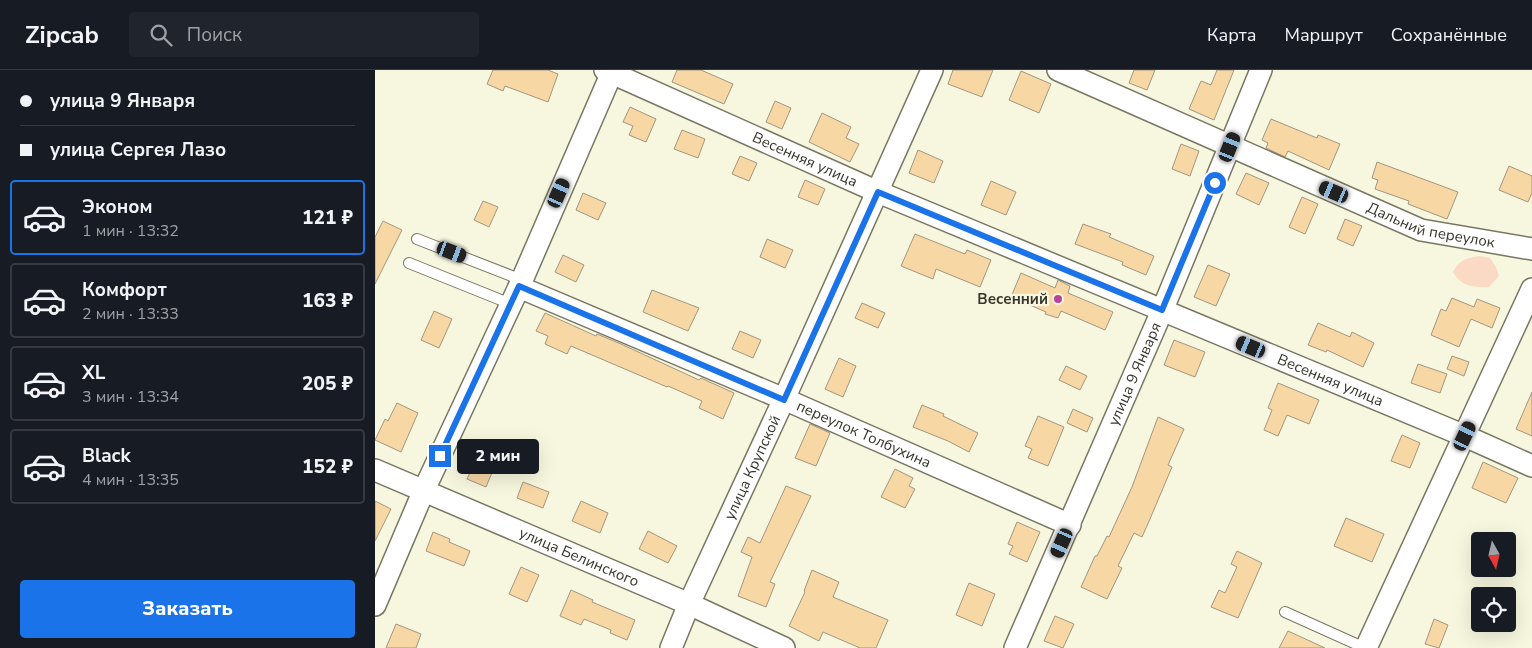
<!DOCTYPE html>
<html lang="ru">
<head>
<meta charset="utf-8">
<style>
	body { margin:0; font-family:"Nunito Sans",sans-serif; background:#20242c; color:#f1f3f6; height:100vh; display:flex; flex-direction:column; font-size:19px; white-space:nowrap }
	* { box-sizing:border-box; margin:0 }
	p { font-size:16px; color:#9ea1a6 }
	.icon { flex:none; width:28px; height:28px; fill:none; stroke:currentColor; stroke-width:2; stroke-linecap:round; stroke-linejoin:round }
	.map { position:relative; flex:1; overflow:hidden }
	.sheet { display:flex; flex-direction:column; background:#171b24; width:375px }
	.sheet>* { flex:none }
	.guide { display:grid; align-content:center; height:110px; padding:0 20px; background:#171b24 }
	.needle { width:32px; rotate:172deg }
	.tools { position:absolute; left:1096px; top:462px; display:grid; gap:10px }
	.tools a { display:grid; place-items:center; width:45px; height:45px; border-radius:5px; background:#171b24; box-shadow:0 5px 20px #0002; font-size:25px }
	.end { position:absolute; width:22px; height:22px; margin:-11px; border:6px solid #1a73e8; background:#fff; box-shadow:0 0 0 2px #fff }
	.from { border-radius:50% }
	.bubble { position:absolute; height:35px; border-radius:5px; background:#171b24; box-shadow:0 5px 20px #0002; font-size:16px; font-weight:800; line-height:35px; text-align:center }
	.car { position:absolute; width:15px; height:30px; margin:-15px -8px; border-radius:6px; box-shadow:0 0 4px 1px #0007; background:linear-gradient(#222 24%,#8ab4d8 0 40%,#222 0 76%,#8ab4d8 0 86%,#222 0) }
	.guide b { display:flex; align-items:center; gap:18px; height:48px; font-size:19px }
	.guide b+b { border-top:1px solid #363941 }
	.guide i { width:12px; height:12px; background:#f1f3f6 }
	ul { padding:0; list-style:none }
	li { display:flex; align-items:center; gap:15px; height:75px; margin:0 10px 8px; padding:0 10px; border:2px solid #363941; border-radius:5px }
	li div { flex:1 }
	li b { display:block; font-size:19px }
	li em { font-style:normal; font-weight:800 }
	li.active { border-color:#1a73e8 }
	li>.icon { width:45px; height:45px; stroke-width:1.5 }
	.primary-button { display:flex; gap:10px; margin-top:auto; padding:10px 20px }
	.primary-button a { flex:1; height:58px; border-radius:5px; background:#1a73e8; color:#fff; font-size:20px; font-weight:800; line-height:58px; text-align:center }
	header { display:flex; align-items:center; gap:30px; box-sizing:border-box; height:70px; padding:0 25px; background:#171b24; border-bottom:1px solid #363941 }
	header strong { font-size:24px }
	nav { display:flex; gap:28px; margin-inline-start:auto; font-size:18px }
	.search { width:350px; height:45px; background:#20242c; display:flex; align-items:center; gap:12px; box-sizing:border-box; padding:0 18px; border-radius:5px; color:#9ea1a6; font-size:19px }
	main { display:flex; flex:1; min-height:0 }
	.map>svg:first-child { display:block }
</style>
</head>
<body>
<header>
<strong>Zipcab</strong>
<div class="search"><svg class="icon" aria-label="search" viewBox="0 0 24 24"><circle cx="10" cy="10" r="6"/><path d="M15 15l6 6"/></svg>Поиск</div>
<nav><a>Карта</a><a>Маршрут</a><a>Сохранённые</a></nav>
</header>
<main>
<section class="sheet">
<div class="guide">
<b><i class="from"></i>улица 9 Января</b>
<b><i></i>улица Сергея Лазо</b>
</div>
<ul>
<li class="active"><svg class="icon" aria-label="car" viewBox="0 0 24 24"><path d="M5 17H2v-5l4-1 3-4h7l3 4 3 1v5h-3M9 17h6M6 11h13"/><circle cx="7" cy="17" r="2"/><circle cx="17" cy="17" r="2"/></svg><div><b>Эконом</b><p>1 мин · 13:32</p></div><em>121 ₽</em></li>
<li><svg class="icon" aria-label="car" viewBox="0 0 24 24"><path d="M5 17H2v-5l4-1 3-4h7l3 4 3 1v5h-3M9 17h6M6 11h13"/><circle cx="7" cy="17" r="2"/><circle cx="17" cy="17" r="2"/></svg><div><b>Комфорт</b><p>2 мин · 13:33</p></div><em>163 ₽</em></li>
<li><svg class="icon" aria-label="car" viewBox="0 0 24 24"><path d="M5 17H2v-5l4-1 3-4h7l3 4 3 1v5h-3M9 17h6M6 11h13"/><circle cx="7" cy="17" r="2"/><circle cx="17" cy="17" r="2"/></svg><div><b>XL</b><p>3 мин · 13:34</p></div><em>205 ₽</em></li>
<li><svg class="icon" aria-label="car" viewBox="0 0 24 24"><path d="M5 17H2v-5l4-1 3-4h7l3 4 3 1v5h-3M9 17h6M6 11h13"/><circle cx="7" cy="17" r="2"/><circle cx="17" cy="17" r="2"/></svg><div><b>Black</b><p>4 мин · 13:35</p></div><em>152 ₽</em></li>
</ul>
<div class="primary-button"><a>Заказать</a></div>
</section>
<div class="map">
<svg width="1157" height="578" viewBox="0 0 1157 578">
	<rect width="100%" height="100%" fill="#f7f6de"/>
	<path fill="#fbdac5" d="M1105 186 1115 188 1121 197 1124 206 1114 217C1097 217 1087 217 1078 202 1084 190 1091 188 1105 186Z"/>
	<path fill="#f7d7a4" stroke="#a39682" d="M118 0H173L183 4 173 32 130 16 128 21 112 14Z
		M302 0H326L358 14 349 34 297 12Z
		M578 0H618L607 27 573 14Z
		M759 0H780L772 20 754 13Z
		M842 0H859L839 50 814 39 826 11 836 15Z
		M646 1 676 14 664 43 634 30Z
		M400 31 416 38 407 59 391 52Z
		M255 37 281 49 271 72 254 65 258 56 248 52Z
		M447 43 476 57 471 68 484 74 475 92 434 72Z
		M896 49 942 68 943 65 965 74 954 100 913 81 910 87 891 78 893 73 887 70Z
		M307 60 330 69 323 88 299 79Z
		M806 74 824 81 815 106 797 99Z
		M543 80 568 91 559 113 534 103Z
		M365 86 382 93 374 111 357 104Z
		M1002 92 1083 122 1072 149 1033 134 1034 131 1000 119 1003 110 997 108Z
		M1134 96 1157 106V123L1153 132 1124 120Z
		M871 103 894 113 884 135 861 124Z
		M430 110 450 119 443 135 423 127Z
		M616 111 641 122 631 145 606 135Z
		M208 123 231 133 223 150 201 140Z
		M927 127 943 134 930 164 914 157Z
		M108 131 123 137 114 157 99 150Z
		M970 149 987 156 978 176 962 169Z
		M8 151 27 160 0 214V167Z
		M708 154 736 164 734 167 779 186 771 205 747 195 748 192 700 174Z
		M540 164 590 184 592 180 616 190 605 217 561 199 558 209 526 196Z
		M392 169 418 180 410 198 385 187Z
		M188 185 209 195 201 212 180 202Z
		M833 195 855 204 841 236 819 227Z
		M646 203 680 218 683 210 695 216 693 223 738 242 730 260 686 241 683 248 670 244 671 242 636 227Z
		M277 220 324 238 313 261 268 242Z
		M1077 228 1099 237 1102 229 1125 238 1117 258 1096 249 1084 277 1056 265 1066 239 1071 241Z
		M487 233 510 243 503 258 480 248Z
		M59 241 77 249 64 278 46 270Z
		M170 243 221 266 222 264 246 274 324 310 326 308 359 323 348 349 324 338 327 331 293 316 292 317 196 276 192 284 170 274 173 266 161 261Z
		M943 253 975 267 977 262 999 273 988 297 952 280 951 282 933 275Z
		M365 261 386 270 378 288 357 279Z
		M799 270 830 282 820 307 789 295Z
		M1077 286 1094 292 1089 306 1072 299Z
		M464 288 481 296 468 327 450 319Z
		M1043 294 1072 304 1065 323 1036 313Z
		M691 296 712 306 705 320 684 310Z
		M903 313 944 330 934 354 912 345 903 366 889 360 897 340 893 338Z
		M1157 322V366L1141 359Z
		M22 333 43 343 26 382 0 370 10 349 13 351Z
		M547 335 569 344 568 346 603 363 594 382 573 371 538 357Z
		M698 339 718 348 712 362 692 353Z
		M663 346 689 357 673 396 653 388 657 379 650 376Z
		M783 347 809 359 793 395 797 397 775 449 767 467 759 463 743 496 747 498 732 529 706 517 720 486H722L732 466 734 467 757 417Z
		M435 354 455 363 441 396 420 388Z
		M1027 365 1045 373 1035 398 1016 391Z
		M101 390 119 398 111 417 92 409Z
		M1108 392 1143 408 1131 433 1097 418Z
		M520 399 538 408 534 416 540 419 530 438 506 427Z
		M148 412 174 422 168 438 142 428Z
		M411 416 436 426 395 512 400 514 391 537 363 526 377 487 366 482 373 467 385 473Z
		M0 431 16 439 0 471Z
		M206 431 233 443 225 463 197 451Z
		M971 448 1009 464 997 492 959 476Z
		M642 452 665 462 652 492 634 484 638 476 633 474Z
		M273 461 302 476 293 493 264 479Z
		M58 462 75 469 74 472 95 481 89 496 51 481Z
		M862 481 887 493 863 548 836 537 844 520 850 523 862 497 856 494Z
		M146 497 164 505 152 532 134 524Z
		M437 500 464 512 458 527 513 550 501 578H485L448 562 444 571 414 556 430 522 429 521Z
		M594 513 620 524 607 556 581 545Z
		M196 520 218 530 217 532 260 550 252 570 235 563 236 560 209 549 206 555 185 546Z
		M680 546 699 554 688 578 669 571Z
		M1059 549 1073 555 1064 578 1050 574Z
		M21 554 46 564 41 578H11Z
		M913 561 950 578H904Z"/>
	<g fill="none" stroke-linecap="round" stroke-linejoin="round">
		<g stroke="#787762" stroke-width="12">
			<path id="service" d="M42 169 147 210
				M34 193 136 234
				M910 542 990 578"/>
		</g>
		<g stroke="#787762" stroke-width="24">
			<g id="minor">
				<path id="s1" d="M230 0 503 122 1090 366 1157 396"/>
				<path id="s2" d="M683 0 1046 160 1157 179"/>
				<path id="s3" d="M144 217 409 329 695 455"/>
				<path id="s4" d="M0 400 314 534 409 578"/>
				<path d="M0 535 49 420 144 217 238 0"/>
				<path id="s5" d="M296 578 314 534 409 329 557 0"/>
				<path id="s6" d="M640 578 787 241 886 0"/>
				<path d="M991 578 1157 219"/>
			</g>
		</g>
		<use href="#service" stroke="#fff" stroke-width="10"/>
		<use href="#minor" stroke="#fff" stroke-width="21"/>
	</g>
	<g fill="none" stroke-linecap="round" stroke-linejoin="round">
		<path stroke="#1a73e8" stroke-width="6" d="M65 386 144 216 409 330 503 122 787 240 840 113"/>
	</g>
	<circle fill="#b8439a" stroke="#f7f6de" stroke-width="2" cx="683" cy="229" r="5"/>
	<g text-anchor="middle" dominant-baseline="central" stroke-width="4.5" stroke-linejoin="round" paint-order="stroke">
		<g font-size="15" fill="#37362d" stroke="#f7f6de">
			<text stroke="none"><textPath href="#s1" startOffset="219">Весенняя улица</textPath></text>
			<text stroke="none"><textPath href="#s2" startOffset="405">Дальний переулок</textPath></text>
			<text stroke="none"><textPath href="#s6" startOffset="299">улица 9 Января</textPath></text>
			<text stroke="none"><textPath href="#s1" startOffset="789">Весенняя улица</textPath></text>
			<text stroke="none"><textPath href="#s3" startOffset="375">переулок Толбухина</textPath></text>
			<text stroke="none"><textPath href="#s5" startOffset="198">улица Крупской</textPath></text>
			<text stroke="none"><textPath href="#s4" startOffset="222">улица Белинского</textPath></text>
		</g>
		<g font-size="15" font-weight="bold" fill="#37362d" stroke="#f7f6de" text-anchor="end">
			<text x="673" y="229">Весенний</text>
		</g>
	</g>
</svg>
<div class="tools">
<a><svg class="needle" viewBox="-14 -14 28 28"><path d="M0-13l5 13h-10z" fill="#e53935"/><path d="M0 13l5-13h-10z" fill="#9ea1a6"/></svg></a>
<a><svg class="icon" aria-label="locate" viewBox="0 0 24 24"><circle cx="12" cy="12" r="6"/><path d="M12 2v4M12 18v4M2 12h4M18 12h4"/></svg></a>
</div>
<i class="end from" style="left:840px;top:113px"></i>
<i class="end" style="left:65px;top:386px"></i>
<div class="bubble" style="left:82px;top:369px;width:82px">2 мин</div>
<i class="car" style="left:855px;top:77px;rotate:22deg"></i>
<i class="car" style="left:959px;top:122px;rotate:293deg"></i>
<i class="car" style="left:184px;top:123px;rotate:24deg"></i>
<i class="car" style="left:77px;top:182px;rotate:111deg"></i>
<i class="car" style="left:876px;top:277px;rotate:293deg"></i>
<i class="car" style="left:1090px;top:366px;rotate:25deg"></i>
<i class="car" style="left:687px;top:473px;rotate:204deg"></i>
</div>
</main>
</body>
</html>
